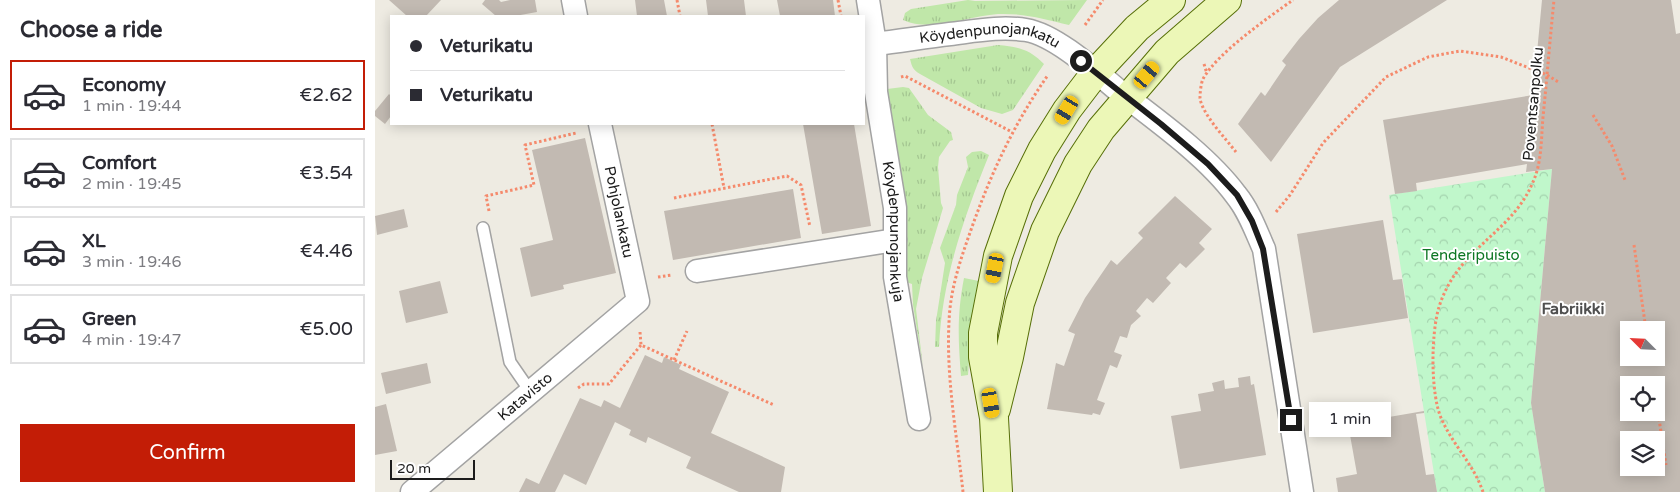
<!DOCTYPE html>
<html lang="en">
<head>
<meta charset="utf-8">
<style>
	body { margin:0; font-family:"Varela Round",sans-serif; background:#f7f7f7; color:#2b2b33; height:100vh; display:flex; flex-direction:column; font-size:19px; white-space:nowrap }
	* { box-sizing:border-box; margin:0 }
	p { font-size:16px; color:#7c7c81 }
	.icon { flex:none; width:28px; height:28px; fill:none; stroke:currentColor; stroke-width:2; stroke-linecap:round; stroke-linejoin:round }
	.map { position:relative; flex:1; overflow:hidden }
	.panel { display:flex; flex-direction:column; background:#fff; width:375px }
	.panel>* { flex:none }
	.guide { position:absolute; left:15px; top:15px; width:475px; height:110px; border-radius:0px; box-shadow:0 2px 12px #0003; display:grid; align-content:center; height:110px; padding:0 20px; background:#fff }
	.needle { width:32px; rotate:294deg }
	.buttons { position:absolute; left:1245px; top:321px; display:grid; gap:10px }
	.buttons a { display:grid; place-items:center; width:45px; height:45px; border-radius:0px; background:#fff; box-shadow:0 2px 12px #0003; font-size:25px }
	.scale { position:absolute; left:15px; bottom:12px; width:85px; box-sizing:border-box; padding-left:5px; border:2px solid #1c1c1c; border-top:0; font-size:14px; line-height:18px; white-space:nowrap; color:#1c1c1c; -webkit-text-stroke:4px #fff; paint-order:stroke }
	.end { position:absolute; width:22px; height:22px; margin:-11px; border:6px solid #1c1c1c; background:#fff; box-shadow:0 0 0 2px #fff }
	.from { border-radius:50% }
	.bubble { position:absolute; height:35px; border-radius:0px; background:#fff; box-shadow:0 2px 12px #0003; font-size:16px; font-weight:600; line-height:35px; text-align:center }
	.car { position:absolute; width:15px; height:30px; margin:-15px -8px; border-radius:6px; box-shadow:0 0 4px 1px #0007; background:linear-gradient(#f5c518 24%,#345 0 40%,#f5c518 0 76%,#345 0 86%,#f5c518 0) }
	.guide b { display:flex; align-items:center; gap:18px; height:48px; font-size:19px }
	.guide b+b { border-top:1px solid #e1e1e2 }
	.guide i { width:12px; height:12px; background:#2b2b33 }
	ul { padding:0; list-style:none }
	li { display:flex; align-items:center; gap:15px; height:70px; margin:0 10px 8px; padding:0 10px; border:2px solid #e1e1e2; border-radius:0px }
	li div { flex:1 }
	li b { display:block; font-size:19px }
	li em { font-style:normal; font-weight:600 }
	li.on { border-color:#c31d06 }
	li>.icon { width:45px; height:45px; stroke-width:1.5 }
	h2 { padding:0 20px; font-size:22px; line-height:60px }
	.button { display:flex; gap:10px; margin-top:auto; padding:10px 20px }
	.button a { flex:1; height:58px; border-radius:0px; background:#c31d06; color:#fff; font-size:20px; font-weight:600; line-height:58px; text-align:center }
	main { display:flex; flex:1; min-height:0 }
	.map>svg:first-child { display:block }
</style>
</head>
<body>
<main>
<section class="panel">
<h2>Choose a ride</h2>
<ul>
<li class="on"><svg class="icon" aria-label="car" viewBox="0 0 24 24"><path d="M5 17H2v-5l4-1 3-4h7l3 4 3 1v5h-3M9 17h6M6 11h13"/><circle cx="7" cy="17" r="2"/><circle cx="17" cy="17" r="2"/></svg><div><b>Economy</b><p>1 min · 19:44</p></div><em>€2.62</em></li>
<li><svg class="icon" aria-label="car" viewBox="0 0 24 24"><path d="M5 17H2v-5l4-1 3-4h7l3 4 3 1v5h-3M9 17h6M6 11h13"/><circle cx="7" cy="17" r="2"/><circle cx="17" cy="17" r="2"/></svg><div><b>Comfort</b><p>2 min · 19:45</p></div><em>€3.54</em></li>
<li><svg class="icon" aria-label="car" viewBox="0 0 24 24"><path d="M5 17H2v-5l4-1 3-4h7l3 4 3 1v5h-3M9 17h6M6 11h13"/><circle cx="7" cy="17" r="2"/><circle cx="17" cy="17" r="2"/></svg><div><b>XL</b><p>3 min · 19:46</p></div><em>€4.46</em></li>
<li><svg class="icon" aria-label="car" viewBox="0 0 24 24"><path d="M5 17H2v-5l4-1 3-4h7l3 4 3 1v5h-3M9 17h6M6 11h13"/><circle cx="7" cy="17" r="2"/><circle cx="17" cy="17" r="2"/></svg><div><b>Green</b><p>4 min · 19:47</p></div><em>€5.00</em></li>
</ul>
<div class="button"><a>Confirm</a></div>
</section>
<div class="map">
<svg width="1305" height="492" viewBox="0 0 1305 492">
	<defs>
		<pattern id="grass-tufts" width="24" height="20" patternUnits="userSpaceOnUse" patternTransform="scale(1.25)"><rect width="24" height="20" fill="#c0e7a9"/><path d="M3 7l-1-3M5 7V3M7 7l1-3M15 17l-1-3M17 17v-4M19 17l1-3" fill="none" stroke="#a4c691"/></pattern>
		<pattern id="park-crowns" width="20" height="18" patternUnits="userSpaceOnUse" patternTransform="scale(1.25)"><rect width="20" height="18" fill="#c0f7cb"/><path d="M2 6a3 3 0 1 1 6 0M12 15a3 3 0 1 1 6 0" fill="none" stroke="#a4d3ae"/></pattern>
	</defs>
	<rect width="100%" height="100%" fill="#eeebe2"/>
	<path fill="url(#grass-tufts)" d="M593 0 600 1 712 0 694 25C670 19 648 13 623 14 593 16 556 33 528 20L530 13 536 9Z
		M623 45C644 47 654 49 669 64L638 110 627 114 606 108 545 74C538 70 537 67 535 59Z
		M528 87 534 88 553 115 576 132 578 140 575 141 564 157 563 167 566 203 568 208 547 278 541 309 548 367 538 305 537 284 528 281 512 89Z
		M606 151 614 155C589 217 567 279 564 347H560L561 321 570 263 565 248 581 205 582 195 593 167 591 157 597 152Z
		M589 278 604 281 596 331 593 375 586 376C583 339 582 314 589 278Z"/>
	<path fill="url(#park-crowns)" d="M1177 169 1156 403 1170 492H1062L1014 195Z"/>
	<path fill="#c2bab2" fill-rule="evenodd" d="M14 0H66L51 16H32Z
		M110 0H124L126 2 135 0H160L162 12 140 16H121L107 4Z
		M260 0H289L292 16H262Z
		M331 0H369L371 16H333Z
		M402 0H458L460 16H405Z
		M964 0H1072L965 67 896 162 863 124 886 92 890 96 911 65 907 61 924 39 943 18Z
		M1167 0H1296L1301 34 1305 33V492H1170L1156 403 1177 169 1151 172 1152 164 1041 183 1042 191 1020 194 1008 120 1158 95ZM1254 330H1281V358H1254ZM1254 385H1281V412H1254ZM1254 440H1281V468H1254Z
		M14 94 16 96V116L10 124 0 116V111Z
		M428 124H479L496 226 447 234Z
		M210 138 241 273 188 285 189 289 156 297 145 248 178 240 157 150Z
		M418 189 426 238 298 260 289 211Z
		M800 196 837 229 824 243 830 249 811 268 805 263 791 278 796 283 778 303 772 298 761 311 766 316 756 325 752 338 745 336 739 352 747 355 742 368 735 365 722 400 730 403 725 415 718 413 717 415 672 409 681 363 689 366 700 334 693 331 710 298 736 260 742 265 768 238 763 233Z
		M29 209 33 227 2 235 0 216Z
		M1008 220 1018 280 1027 279 1033 318 938 333 922 234Z
		M65 281 73 313 31 323 24 291Z
		M270 355 287 363 289 357 306 365 304 369 354 392 336 433 410 467 406 492H364L311 468 316 457 273 437 271 443 254 435 256 430 240 422 211 485 189 474 180 492H144L151 478 164 484 205 398 226 407 229 400 245 408Z
		M52 363 56 383 11 394 6 373Z
		M875 376 876 385 879 384 891 455 805 469 796 416 826 411 823 394 839 391 837 383 849 380 850 389 864 387 863 378Z
		M11 404 22 451 0 455V407Z
		M1049 411V413L1041 414 1051 475 1059 474 1062 492H963L961 478 982 474 973 424Z"/>
	<g fill="none" stroke-linecap="round" stroke-linejoin="round">
		<g stroke="#a3a3a3" stroke-width="14">
			<path id="lane" d="M108 228 135 362 155 391"/>
		</g>
		<g stroke="#a3a3a3" stroke-width="25">
			<g id="street">
				<path d="M198 0 201 16"/>
				<path id="s1" d="M493 0 500 44C525 41 550 37 575 34 600 31 626 26 651 30 681 35 721 72 745 92 783 121 833 157 861 195 874 211 881 231 889 249L927 492"/>
				<path id="s2" d="M500 44 501 92 520 208V277L544 419"/>
				<path d="M322 271 520 240"/>
				<path id="s3" d="M37 492 263 301 225 124"/>
			</g>
		</g>
		<g stroke="#576f08" stroke-width="30">
			<path id="secondary" d="M621 409 634 357 645 303 670 231 703 164 726 129 792 52 852 0
				M623 492 619 418 608 357V333L623 256 644 196 667 150 692 110 721 72 762 28 796 0"/>
		</g>
		<path stroke="#f58a6c" stroke-width="3" stroke-dasharray="2.5 2.5" stroke-linecap="butt" d="M302 0 305 16
			M463 0 466 16
			M710 25 728 0
			M829 64 832 74
			M526 77 530 76 637 132
			M1218 115 1237 146 1250 180
			M337 124 349 188
			M861 152C851 139 827 114 825 98 825 93 826 83 828 79 841 54 894 17 918 0
			M299 198 412 176 426 185 435 227
			M114 211 111 196 159 185 150 145 201 133
			M901 212 915 195 948 143 1011 77 1053 57 1085 51 1126 57 1172 75 1185 83
			M1259 245 1271 330
			M283 277 297 275
			M265 332 266 345 399 405
			M299 360 312 331
			M203 388 209 384H234L266 345
			M1281 399 1291 465
			M588 492C582 436 571 379 574 322 575 289 586 258 597 227 617 171 639 124 673 75
			M1108 492C1099 465 1078 445 1067 420 1055 395 1056 333 1064 307 1069 291 1077 277 1088 264 1111 237 1143 218 1157 184 1167 164 1166 140 1168 117 1172 78 1175 39 1179 0"/>
		<use href="#lane" stroke="#fff" stroke-width="11"/>
		<use href="#street" stroke="#fff" stroke-width="22"/>
		<use href="#secondary" stroke="#ecf7b7" stroke-width="28"/>
	</g>
	<g fill="none" stroke-linecap="round" stroke-linejoin="round">
		<path stroke="#1c1c1c" stroke-width="6" d="M706 61 786 124 833 164 862 195 877 221 888 249 916 420"/>
	</g>
	<g text-anchor="middle" dominant-baseline="central" stroke-width="4" stroke-linejoin="round" paint-order="stroke">
		<g font-size="15" fill="#1c1c1c" stroke="#fff">
			<text stroke="none"><textPath href="#s1" startOffset="161">Köydenpunojankatu</textPath></text>
			<text transform="translate(1158 104) rotate(-85)">Poventsanpolku</text>
			<text transform="translate(244 212) rotate(78)">Pohjolankatu</text>
			<text stroke="none"><textPath href="#s2" startOffset="189">Köydenpunojankuja</textPath></text>
			<text stroke="none"><textPath href="#s3" startOffset="148">Katavisto</textPath></text>
		</g>
		<g font-size="15" fill="#0e7724" stroke="#fff">
			<text x="1096" y="255">Tenderipuisto</text>
		</g>
		<g font-size="16" font-weight="bold" fill="#4f4f4f" stroke="#fff">
			<text x="1198" y="309">Fabriikki</text>
		</g>
	</g>
</svg>
<div class="buttons">
<a><svg class="needle" viewBox="-14 -14 28 28"><path d="M0-13l5 13h-10z" fill="#e53935"/><path d="M0 13l5-13h-10z" fill="#7c7c81"/></svg></a>
<a><svg class="icon" aria-label="locate" viewBox="0 0 24 24"><circle cx="12" cy="12" r="6"/><path d="M12 2v4M12 18v4M2 12h4M18 12h4"/></svg></a>
<a><svg class="icon" aria-label="layers" viewBox="0 0 24 24"><path d="M12 4l9 5-9 5-9-5zM3 14l9 5 9-5"/></svg></a>
</div>
<div class="scale">20 m</div>
<i class="end from" style="left:706px;top:61px"></i>
<i class="end" style="left:916px;top:420px"></i>
<div class="bubble" style="left:934px;top:402px;width:82px">1 min</div>
<i class="car" style="left:772px;top:75px;rotate:40deg"></i>
<i class="car" style="left:692px;top:110px;rotate:211deg"></i>
<i class="car" style="left:620px;top:268px;rotate:191deg"></i>
<i class="car" style="left:616px;top:403px;rotate:170deg"></i>
<div class="guide">
<b><i class="from"></i>Veturikatu</b>
<b><i></i>Veturikatu</b>
</div>
</div>
</main>
</body>
</html>
